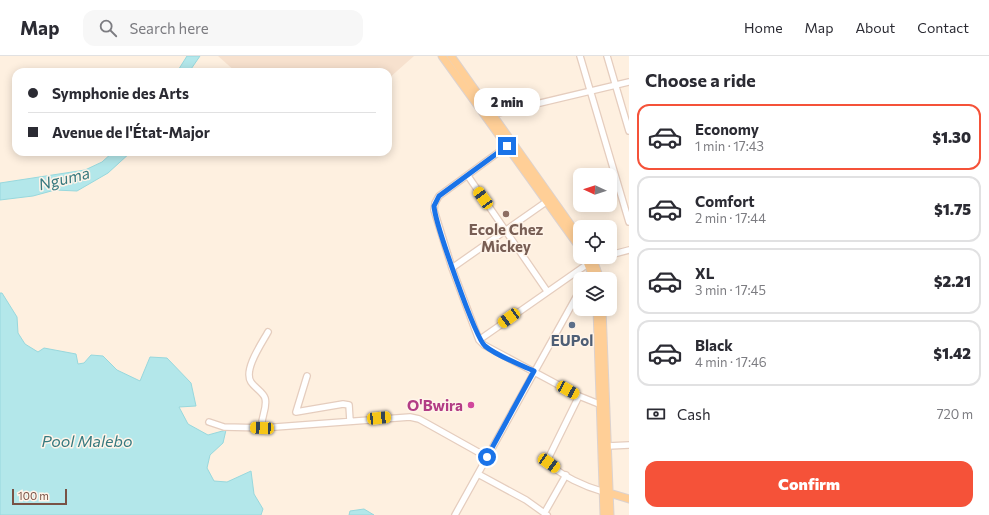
<!DOCTYPE html>
<html lang="en">
<head>
<meta charset="utf-8">
<style>
	body { margin:0; font-family:Commissioner,sans-serif; background:#f7f7f7; color:#2b2b33; height:100vh; display:flex; flex-direction:column; font-size:15px; white-space:nowrap }
	* { box-sizing:border-box; margin:0 }
	p { font-size:13px; color:#7c7c81 }
	.icon { flex:none; width:22px; height:22px; fill:none; stroke:currentColor; stroke-width:2; stroke-linecap:round; stroke-linejoin:round }
	.map { position:relative; flex:1; overflow:hidden }
	.sheet { display:flex; flex-direction:column; background:#fff; width:360px }
	.sheet>* { flex:none }
	.top-card { position:absolute; left:12px; top:12px; width:380px; height:88px; border-radius:12px; box-shadow:0 2px 10px #0003; display:grid; align-content:center; height:88px; padding:0 16px; background:#fff }
	.needle { width:26px; rotate:273deg }
	.buttons { position:absolute; left:573px; top:112px; display:grid; gap:8px }
	.buttons a { display:grid; place-items:center; width:44px; height:44px; border-radius:8px; background:#fff; box-shadow:0 2px 10px #0003; font-size:20px }
	.scale { position:absolute; left:12px; bottom:10px; width:55px; box-sizing:border-box; padding-left:4px; border:2px solid #785245; border-top:0; font-size:11px; line-height:14px; white-space:nowrap; color:#785245; -webkit-text-stroke:3px #fff4e9; paint-order:stroke }
	.end { position:absolute; width:18px; height:18px; margin:-9px; border:5px solid #1a73e8; background:#fff; box-shadow:0 0 0 2px #fff }
	.from { border-radius:50% }
	.bubble { position:absolute; height:28px; border-radius:12px; background:#fff; box-shadow:0 2px 10px #0003; font-size:13px; font-weight:800; line-height:28px; text-align:center }
	.car { position:absolute; width:12px; height:24px; margin:-12px -6px; border-radius:5px; box-shadow:0 0 3px 1px #0007; background:linear-gradient(#f5c518 24%,#345 0 40%,#f5c518 0 76%,#345 0 86%,#f5c518 0) }
	.top-card b { display:flex; align-items:center; gap:14px; height:38px; font-size:15px }
	.top-card b+b { border-top:1px solid #e1e1e2 }
	.top-card i { width:10px; height:10px; background:#2b2b33 }
	ul { padding:0; list-style:none }
	li { display:flex; align-items:center; gap:12px; height:66px; margin:0 8px 6px; padding:0 8px; border:2px solid #e1e1e2; border-radius:12px }
	li div { flex:1 }
	li b { display:block; font-size:15px }
	li em { font-style:normal; font-weight:800 }
	li.active { border-color:#f55239 }
	li>.icon { width:36px; height:36px; stroke-width:1.5 }
	h2 { padding:0 16px; font-size:18px; line-height:48px }
	.pay { display:flex; align-items:center; gap:10px; height:44px; padding:0 16px; font-size:15px }
	.pay p { margin-inline-start:auto }
	.cta { display:flex; gap:8px; margin-top:auto; padding:8px 16px }
	.cta a { flex:1; height:46px; border-radius:12px; background:#f55239; color:#fff; font-size:16px; font-weight:800; line-height:46px; text-align:center }
	header { display:flex; align-items:center; gap:24px; box-sizing:border-box; height:56px; padding:0 20px; background:#fff; border-bottom:1px solid #e1e1e2 }
	header strong { font-size:19px }
	nav { display:flex; gap:22px; margin-inline-start:auto; font-size:14px }
	.search { width:280px; height:36px; background:#f7f7f7; display:flex; align-items:center; gap:10px; box-sizing:border-box; padding:0 14px; border-radius:12px; color:#7c7c81; font-size:15px }
	main { display:flex; flex:1; min-height:0 }
	.map>svg:first-child { display:block }
</style>
</head>
<body>
<header>
<strong>Map</strong>
<div class="search"><svg class="icon" aria-label="search" viewBox="0 0 24 24"><circle cx="10" cy="10" r="6"/><path d="M15 15l6 6"/></svg>Search here</div>
<nav><a>Home</a><a>Map</a><a>About</a><a>Contact</a></nav>
</header>
<main>
<div class="map">
<svg width="629" height="459" viewBox="0 0 629 459">
	<rect width="100%" height="100%" fill="#fef0e0"/>
	<path fill="#f7e1ce" d="M218 0H414L388 23V16H236Z"/>
	<path fill="#b3e7ea" stroke="#98d8dd" d="M187 0H200L189 16H177Z
		M113 96H131L108 117 77 135 55 134 33 140 0 144V127L85 114 102 106Z
		M0 237H2L17 261 18 277 25 288 38 296 44 292 76 298 78 308 84 307 91 299 103 300 117 314 140 325 150 301 167 302 191 327 196 350 179 351 188 368 208 379 226 374 223 387 210 399 207 412 214 425 227 426 251 415 254 438 263 453 261 459H0Z
		M364 453 374 459H349L350 455Z"/>
	<g fill="none" stroke-linecap="round" stroke-linejoin="round">
		<g stroke="#e5cdbe" stroke-width="8">
			<path id="minor" d="M580 0 629 166
				M607 0 629 75
				M490 59 629 26
				M507 90 439 140 435 147 434 154 452 212 479 284 484 289 579 340 604 350
				M468 120 547 235
				M610 199 629 194
				M452 212 546 146
				M586 223 593 213
				M479 284 589 207 604 201
				M307 320 296 356 343 348 349 349 350 365
				M579 340 547 405C560 420 586 431 604 436
				M209 366 224 371 262 372 410 361 419 363 487 401
				M262 372C260 362 268 352 265 342 263 336 255 332 251 326 243 314 262 287 268 276
				M608 390 629 389
				M478 418 526 444 547 459
				M545 456 566 419
				M455 459 580 234"/>
		</g>
		<g stroke="#dcd2cf" stroke-width="9">
			<path id="major" d="M442 0 580 192
				M451 0 580 182
				M585 201 594 223
				M592 201 600 223
				M597 253 604 459
				M602 253 610 459
				M606 436 629 443"/>
		</g>
		<use href="#minor" stroke="#fff" stroke-width="5.5"/>
		<use href="#major" stroke="#ffcf97" stroke-width="7"/>
	</g>
	<g fill="none" stroke-linecap="round" stroke-linejoin="round">
		<path stroke="#1a73e8" stroke-width="5" d="M487 401 534 315C519 308 497 300 485 290 475 281 435 167 434 150L439 140 507 90"/>
	</g>
	<circle fill="#8d6e63" stroke="#fff4e9" stroke-width="1.5" cx="506" cy="158" r="4"/>
	<circle fill="#5c6f8a" stroke="#fff4e9" stroke-width="1.5" cx="572" cy="269" r="4"/>
	<circle fill="#d1479c" stroke="#fff4e9" stroke-width="1.5" cx="471" cy="349" r="4"/>
	<g text-anchor="middle" dominant-baseline="central" stroke-width="3" stroke-linejoin="round" paint-order="stroke">
		<g font-size="15" font-weight="bold" fill="#785e54" stroke="#fff4e9">
			<text x="506" y="173">Ecole Chez<tspan x="506" dy="17">Mickey</tspan></text>
		</g>
		<g font-size="15" font-weight="bold" fill="#4e5e75" stroke="#fff4e9">
			<text x="572" y="284">EUPol</text>
		</g>
		<g font-size="15" font-weight="bold" fill="#b23c85" stroke="#fff4e9" text-anchor="end">
			<text x="463" y="349">O'Bwira</text>
		</g>
		<g font-size="16" font-style="italic" fill="#37797f" stroke="#fff4e9">
			<text transform="translate(64 122) rotate(-14)">Nguma</text>
			<text x="87" y="384">Pool Malebo</text>
		</g>
	</g>
</svg>
<div class="buttons">
<a><svg class="needle" viewBox="-14 -14 28 28"><path d="M0-13l5 13h-10z" fill="#e53935"/><path d="M0 13l5-13h-10z" fill="#7c7c81"/></svg></a>
<a><svg class="icon" aria-label="locate" viewBox="0 0 24 24"><circle cx="12" cy="12" r="6"/><path d="M12 2v4M12 18v4M2 12h4M18 12h4"/></svg></a>
<a><svg class="icon" aria-label="layers" viewBox="0 0 24 24"><path d="M12 4l9 5-9 5-9-5zM3 14l9 5 9-5"/></svg></a>
</div>
<div class="scale">100 m</div>
<i class="end from" style="left:487px;top:401px"></i>
<i class="end" style="left:507px;top:90px"></i>
<div class="bubble" style="left:474px;top:32px;width:66px">2 min</div>
<i class="car" style="left:483px;top:142px;rotate:324deg"></i>
<i class="car" style="left:509px;top:262px;rotate:234deg"></i>
<i class="car" style="left:568px;top:334px;rotate:119deg"></i>
<i class="car" style="left:379px;top:362px;rotate:84deg"></i>
<i class="car" style="left:262px;top:372px;rotate:273deg"></i>
<i class="car" style="left:549px;top:407px;rotate:125deg"></i>
<div class="top-card">
<b><i class="from"></i>Symphonie des Arts</b>
<b><i></i>Avenue de l'État-Major</b>
</div>
</div>
<section class="sheet">
<h2>Choose a ride</h2>
<ul>
<li class="active"><svg class="icon" aria-label="car" viewBox="0 0 24 24"><path d="M5 17H2v-5l4-1 3-4h7l3 4 3 1v5h-3M9 17h6M6 11h13"/><circle cx="7" cy="17" r="2"/><circle cx="17" cy="17" r="2"/></svg><div><b>Economy</b><p>1 min · 17:43</p></div><em>$1.30</em></li>
<li><svg class="icon" aria-label="car" viewBox="0 0 24 24"><path d="M5 17H2v-5l4-1 3-4h7l3 4 3 1v5h-3M9 17h6M6 11h13"/><circle cx="7" cy="17" r="2"/><circle cx="17" cy="17" r="2"/></svg><div><b>Comfort</b><p>2 min · 17:44</p></div><em>$1.75</em></li>
<li><svg class="icon" aria-label="car" viewBox="0 0 24 24"><path d="M5 17H2v-5l4-1 3-4h7l3 4 3 1v5h-3M9 17h6M6 11h13"/><circle cx="7" cy="17" r="2"/><circle cx="17" cy="17" r="2"/></svg><div><b>XL</b><p>3 min · 17:45</p></div><em>$2.21</em></li>
<li><svg class="icon" aria-label="car" viewBox="0 0 24 24"><path d="M5 17H2v-5l4-1 3-4h7l3 4 3 1v5h-3M9 17h6M6 11h13"/><circle cx="7" cy="17" r="2"/><circle cx="17" cy="17" r="2"/></svg><div><b>Black</b><p>4 min · 17:46</p></div><em>$1.42</em></li>
</ul>
<div class="pay"><svg class="icon" aria-label="cash" viewBox="0 0 24 24"><path d="M3 7h18v10H3z"/><circle cx="12" cy="12" r="2"/></svg>Cash<p>720 m</p></div>
<div class="cta"><a>Confirm</a></div>
</section>
</main>
</body>
</html>
